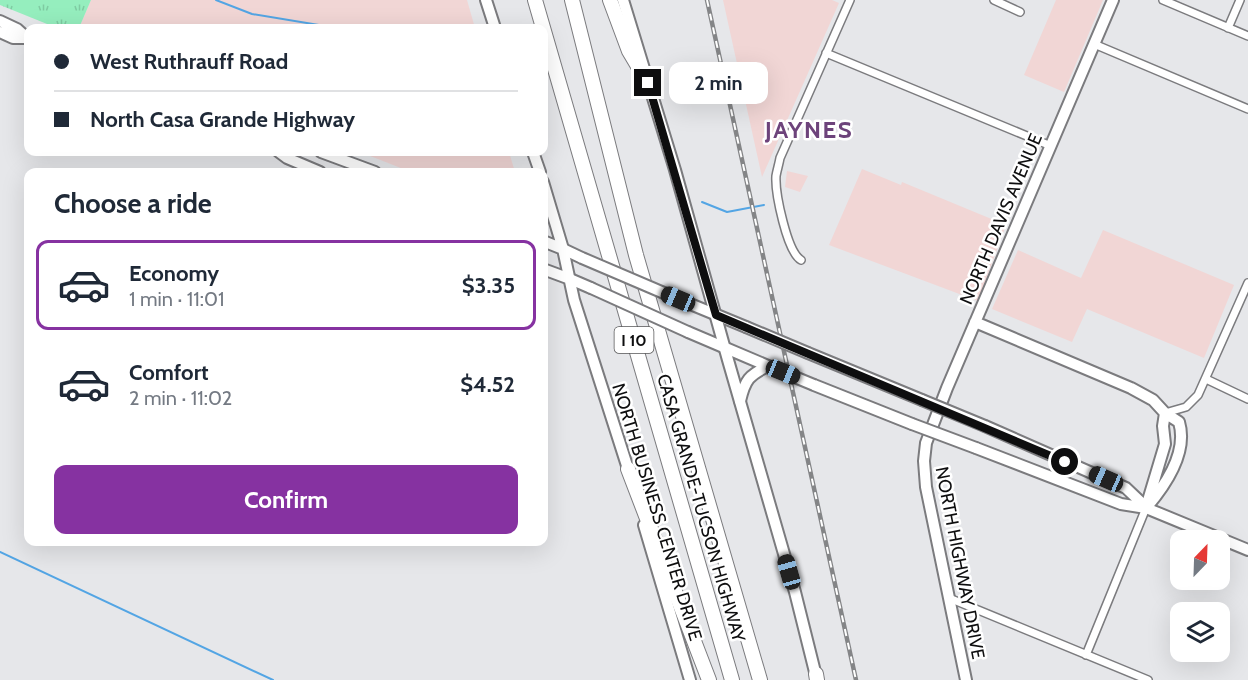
<!DOCTYPE html>
<html lang="en">
<head>
<meta charset="utf-8">
<style>
	body { margin:0; font-family:Cabin,sans-serif; background:#f2f2f3; color:#1f2937; height:100vh; display:flex; flex-direction:column; font-size:22px; white-space:nowrap }
	* { box-sizing:border-box; margin:0 }
	p { font-size:20px; color:#747a83 }
	.icon { flex:none; width:33px; height:33px; fill:none; stroke:currentColor; stroke-width:2; stroke-linecap:round; stroke-linejoin:round }
	.map { position:relative; flex:1; overflow:hidden }
	.panel { position:absolute; left:24px; top:168px; width:524px; height:378px; display:flex; flex-direction:column; background:#fff; border-radius:12px; box-shadow:0 6px 24px #0002 }
	.panel>* { flex:none }
	.guide { position:absolute; left:24px; top:24px; width:524px; height:132px; border-radius:12px; box-shadow:0 6px 24px #0002; display:grid; align-content:center; height:132px; padding:0 30px; background:#fff }
	.needle { width:39px; rotate:23deg }
	.controls { position:absolute; left:1170px; top:530px; display:grid; gap:12px }
	.controls a { display:grid; place-items:center; width:60px; height:60px; border-radius:12px; background:#fff; box-shadow:0 6px 24px #0002; font-size:30px }
	.end { position:absolute; width:27px; height:27px; margin:-14px; border:8px solid #0e0e0f; background:#fff; box-shadow:0 0 0 3px #fff }
	.from { border-radius:50% }
	.bubble { position:absolute; height:42px; border-radius:12px; background:#fff; box-shadow:0 6px 24px #0002; font-size:20px; font-weight:700; line-height:42px; text-align:center }
	.car { position:absolute; width:18px; height:36px; margin:-18px -9px; border-radius:8px; box-shadow:0 0 4px 2px #0007; background:linear-gradient(#222 24%,#8ab4d8 0 40%,#222 0 76%,#8ab4d8 0 86%,#222 0) }
	.guide b { display:flex; align-items:center; gap:21px; height:57px; font-size:22px }
	.guide b+b { border-top:2px solid #e0e1e3 }
	.guide i { width:15px; height:15px; background:#1f2937 }
	ul { padding:0; list-style:none }
	li { display:flex; align-items:center; gap:18px; height:90px; margin:0 12px 9px; padding:0 18px; border:3px solid transparent; border-radius:12px }
	li div { flex:1 }
	li b { display:block; font-size:22px }
	li em { font-style:normal; font-weight:700 }
	li.active { border-color:#8632a1 }
	li>.icon { width:54px; height:54px; stroke-width:1.5 }
	h2 { padding:0 30px; font-size:27px; line-height:72px }
	.button { display:flex; gap:12px; margin-top:auto; padding:12px 30px }
	.button a { flex:1; height:69px; border-radius:12px; background:#8632a1; color:#fff; font-size:24px; font-weight:700; line-height:69px; text-align:center }
	.map>svg:first-child { display:block }
</style>
</head>
<body>
<div class="map">
<svg width="1248" height="680" viewBox="0 0 1248 680">
	<defs>
		<pattern id="park-tufts" width="24" height="20" patternUnits="userSpaceOnUse" patternTransform="scale(1.5)"><rect width="24" height="20" fill="#95eebe"/><path d="M3 7l-1-3M5 7V3M7 7l1-3M15 17l-1-3M17 17v-4M19 17l1-3" fill="none" stroke="#7fcba2"/></pattern>
	</defs>
	<rect width="100%" height="100%" fill="#e6e7ea"/>
	<path fill="#f1d6d5" d="M91 0H467L475 28H79Z
		M723 0H832L839 3 762 177Z
		M1056 0H1103L1064 92 1024 75Z
		M360 152H509L515 172H411Z
		M862 169 901 185 902 182 1006 225 978 301 829 245Z
		M787 171 808 176 800 192 785 187Z
		M1103 230 1234 285 1204 358 1087 309 1072 342 992 309 1018 250 1081 278Z"/>
	<path fill="url(#park-tufts)" d="M0 0H91L79 28H57L0 5Z"/>
	<g fill="none" stroke-linecap="round" stroke-linejoin="round">
		<path stroke="#53a5e4" stroke-width="2" d="M216 0 252 14 337 28
			M702 202 727 212 764 205
			M0 552 273 680"/>
		<g stroke="#7b7b7e" stroke-width="10">
			<path id="street" d="M994 0 1020 12
				M1163 0 1248 36
				M1228 28 1240 0
				M1094 44 1248 109
				M826 53 1051 146
				M801 260C787 252 775 193 776 176 777 170 779 164 780 158L850 0
				M1206 379 1248 399
				M1165 413 1186 407 1198 395 1248 283
				M949 598 1148 680
				M1086 655 1146 508"/>
		</g>
		<g stroke="#7b7b7e" stroke-width="14">
			<path id="secondary" d="M486 0 495 28
				M623 0 675 170 728 360 795 592 817 680
				M0 21 17 29 28 39
				M0 32 13 38H27
				M279 152 287 158 320 172
				M321 152 375 172
				M533 152 540 172
				M543 182 563 249 574 300 630 475
				M543 241 563 249
				M543 269 570 279
				M975 322 1131 388 1153 400 1165 413 1179 422C1188 452 1165 486 1146 508
				M1147 504 1165 444 1163 426 1165 413
				M644 525 690 680
				M966 680 926 487 924 461 926 443 947 388 1113 0"/>
		</g>
		<g stroke="#7b7b7e" stroke-width="14">
			<path id="primary" d="M563 249 582 258
				M570 279 591 288
				M678 299 746 327
				M688 332 768 366
				M808 353 922 400
				M814 385 912 424
				M740 401C745 380 749 375 768 366
				M985 426 1126 488 1146 507
				M976 448 1121 504 1146 508 1248 550"/>
		</g>
		<g stroke="#7b7b7e" stroke-width="16">
			<path id="highway" d="M535 0 732 680
				M572 0 636 255 760 680
				M610 0 629 51 648 83
				M628 469 709 680
				M816 674 817 680"/>
		</g>
		<use href="#street" stroke="#fff" stroke-width="7"/>
		<use href="#secondary" stroke="#fff" stroke-width="10"/>
		<use href="#primary" stroke="#fff" stroke-width="10"/>
		<use href="#highway" stroke="#fff" stroke-width="14"/>
		<g stroke="#848587" stroke-width="4.5">
			<path id="rail" d="M707 0 856 680"/>
		</g>
		<use href="#rail" stroke="#fff" stroke-width="2" stroke-dasharray="7" stroke-linecap="butt"/>
		<g stroke="#7b7b7e" stroke-width="14" stroke-linecap="butt">
			<path id="primary-bridge" d="M582 258 678 299
				M591 288 688 332
				M746 327 808 353
				M768 366 814 385
				M922 400 985 426
				M912 424 976 448"/>
		</g>
		<use href="#primary-bridge" stroke="#fff" stroke-width="10"/>
	</g>
	<g fill="none" stroke-linecap="round" stroke-linejoin="round">
		<path stroke="#0e0e0f" stroke-width="8" d="M648 83 716 315 1065 462"/>
	</g>
	<g text-anchor="middle" dominant-baseline="central" stroke-width="5" stroke-linejoin="round" paint-order="stroke">
		<rect fill="#fff" stroke="#565657" stroke-width="1.5" x="614.5" y="327" width="39" height="26" rx="4.5"/>
		<g font-size="16" font-weight="bold" fill="#0e0e0f">
			<text x="634" y="340">I 10</text>
		</g>
		<g font-size="18" fill="#0e0e0f" stroke="#fff">
			<text transform="translate(1001 219) rotate(-67)">NORTH DAVIS AVENUE</text>
			<text transform="translate(701 508) rotate(74)">CASA GRANDE-TUCSON HIGHWAY</text>
			<text transform="translate(657 512) rotate(73)">NORTH BUSINESS CENTER DRIVE</text>
			<text transform="translate(960 563) rotate(79)">NORTH HIGHWAY DRIVE</text>
		</g>
		<g font-size="24" font-weight="bold" letter-spacing="1.5" fill="#6d437b" stroke="#fff">
			<text x="809" y="129">JAYNES</text>
		</g>
	</g>
</svg>
<div class="controls">
<a><svg class="needle" viewBox="-14 -14 28 28"><path d="M0-13l5 13h-10z" fill="#e53935"/><path d="M0 13l5-13h-10z" fill="#747a83"/></svg></a>
<a><svg class="icon" aria-label="layers" viewBox="0 0 24 24"><path d="M12 4l9 5-9 5-9-5zM3 14l9 5 9-5"/></svg></a>
</div>
<i class="end from" style="left:1065px;top:462px"></i>
<i class="end" style="left:648px;top:83px"></i>
<div class="bubble" style="left:669px;top:62px;width:99px">2 min</div>
<i class="car" style="left:678px;top:299px;rotate:293deg"></i>
<i class="car" style="left:783px;top:372px;rotate:112deg"></i>
<i class="car" style="left:1106px;top:479px;rotate:294deg"></i>
<i class="car" style="left:789px;top:572px;rotate:344deg"></i>
<div class="guide">
<b><i class="from"></i>West Ruthrauff Road</b>
<b><i></i>North Casa Grande Highway</b>
</div>
<section class="panel">
<h2>Choose a ride</h2>
<ul>
<li class="active"><svg class="icon" aria-label="car" viewBox="0 0 24 24"><path d="M5 17H2v-5l4-1 3-4h7l3 4 3 1v5h-3M9 17h6M6 11h13"/><circle cx="7" cy="17" r="2"/><circle cx="17" cy="17" r="2"/></svg><div><b>Economy</b><p>1 min · 11:01</p></div><em>$3.35</em></li>
<li><svg class="icon" aria-label="car" viewBox="0 0 24 24"><path d="M5 17H2v-5l4-1 3-4h7l3 4 3 1v5h-3M9 17h6M6 11h13"/><circle cx="7" cy="17" r="2"/><circle cx="17" cy="17" r="2"/></svg><div><b>Comfort</b><p>2 min · 11:02</p></div><em>$4.52</em></li>
</ul>
<div class="button"><a>Confirm</a></div>
</section>
</div>
</body>
</html>
